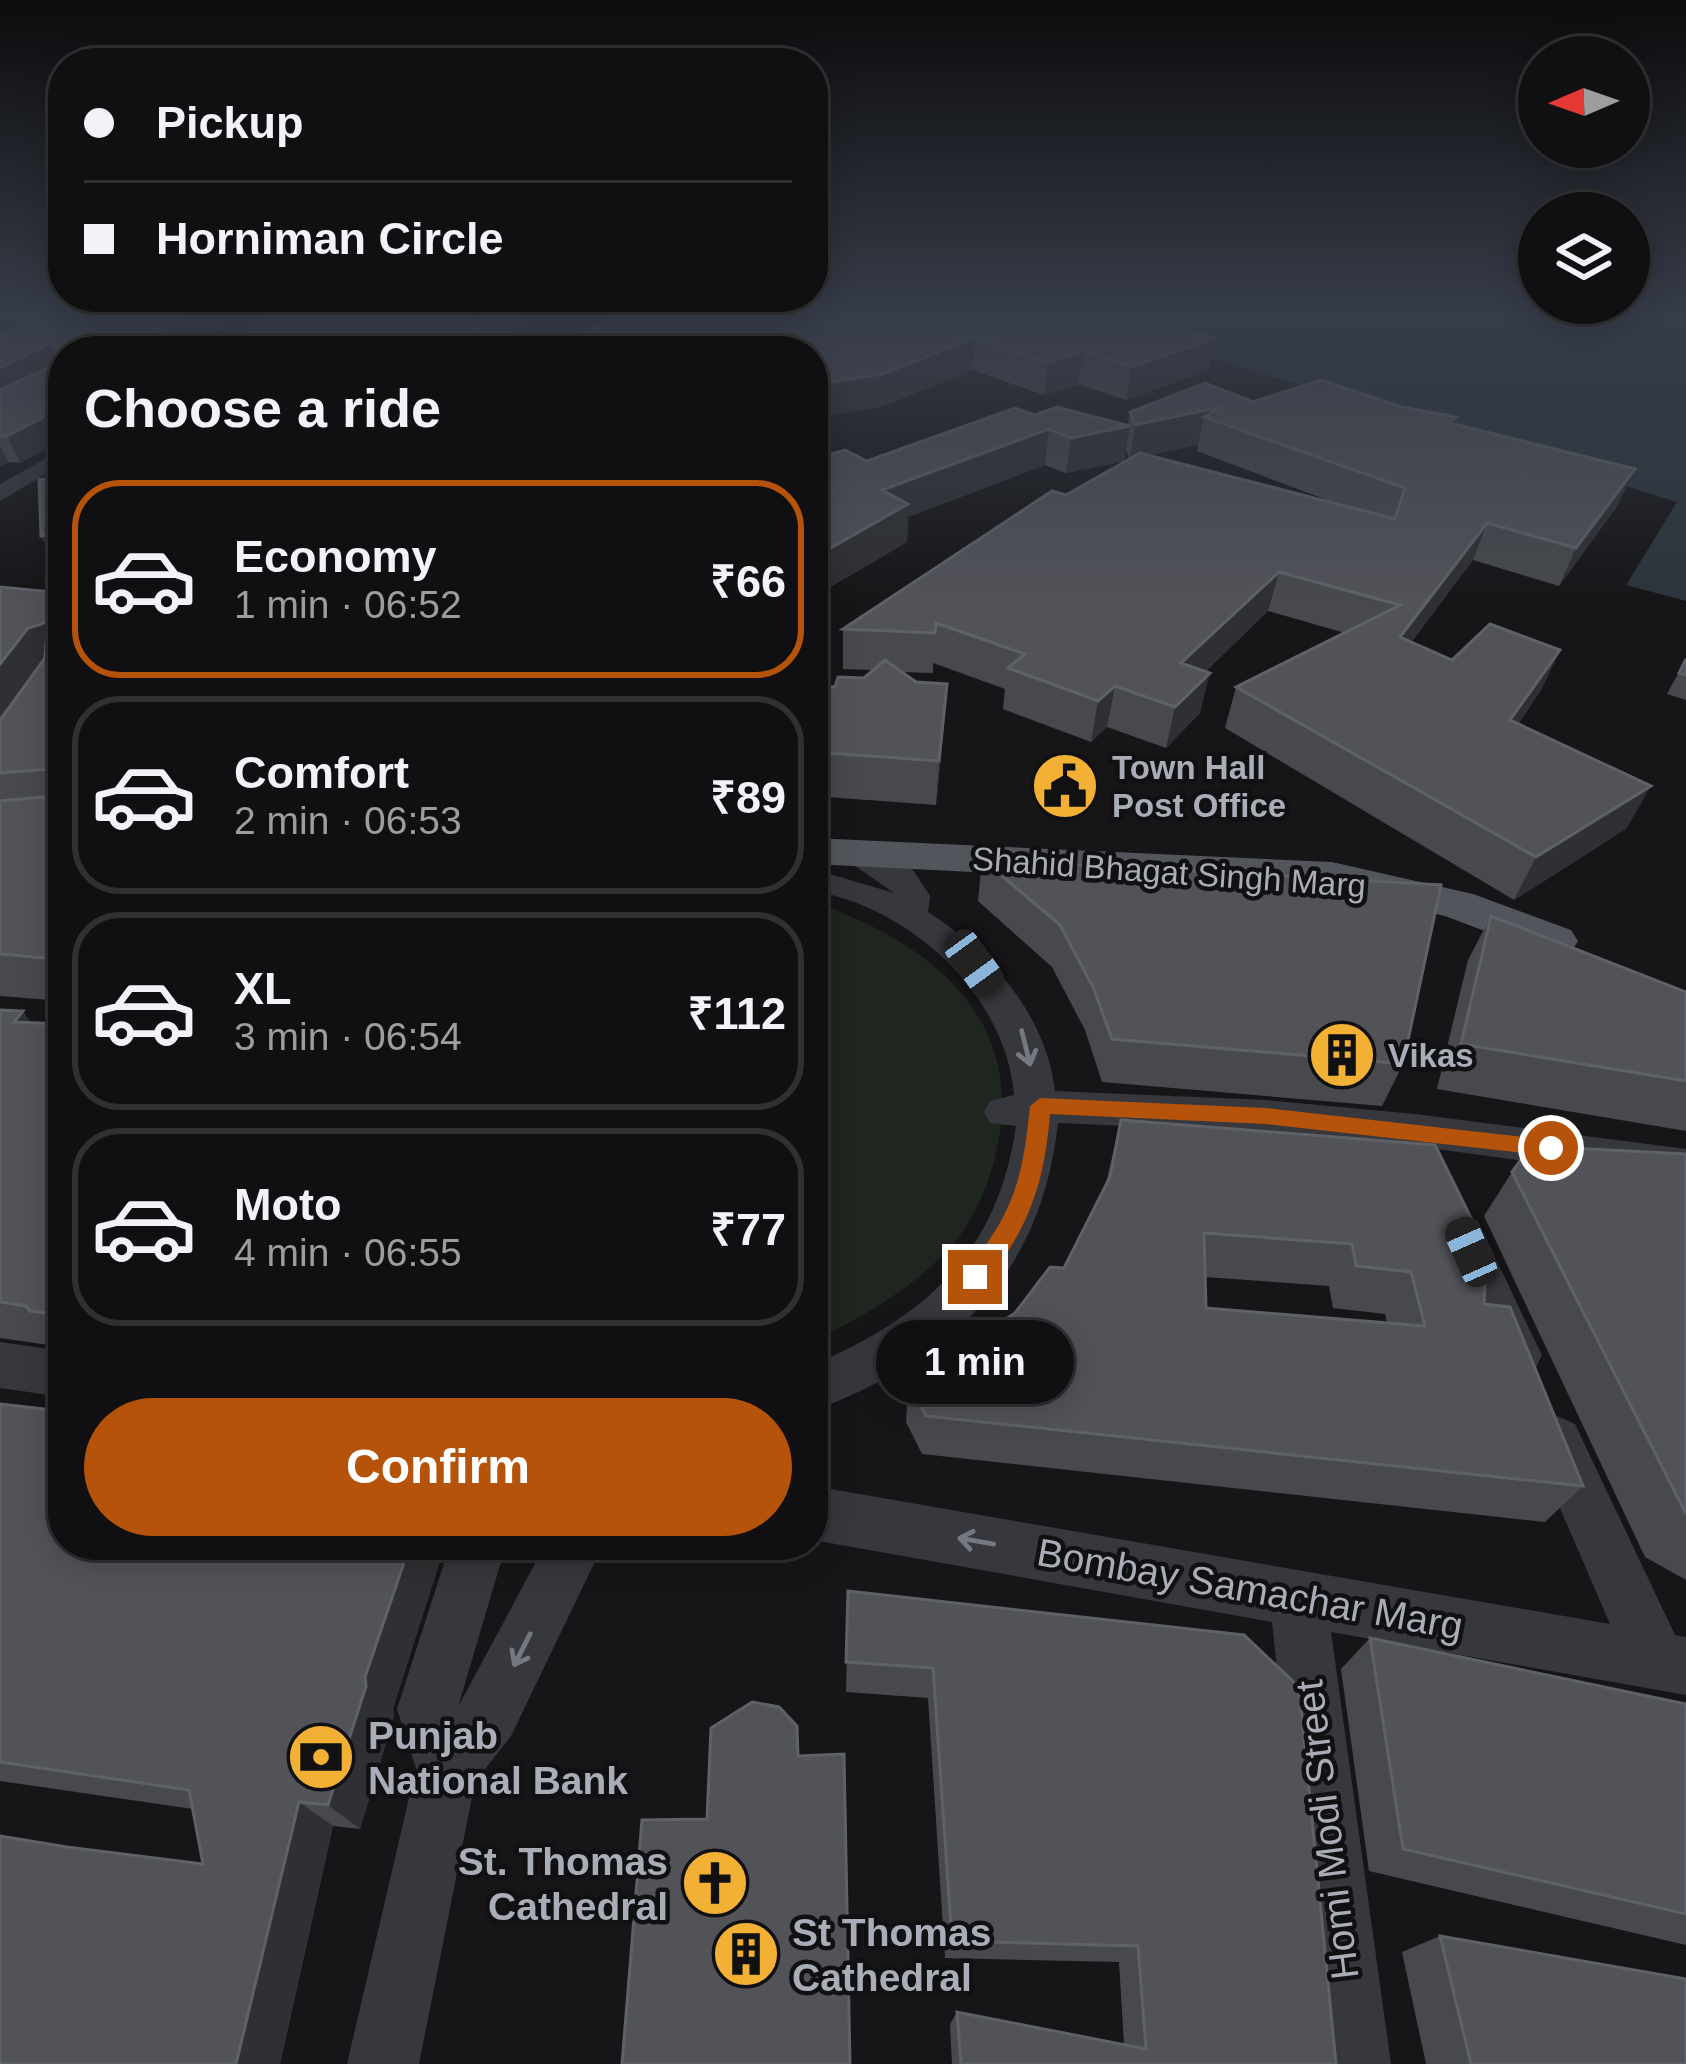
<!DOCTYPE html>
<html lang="en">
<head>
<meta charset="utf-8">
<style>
	body { margin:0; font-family:Arial,sans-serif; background:#19191b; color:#f1f3f6; height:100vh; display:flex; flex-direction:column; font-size:45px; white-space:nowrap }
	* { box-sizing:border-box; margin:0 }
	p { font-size:39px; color:#9c9d9f }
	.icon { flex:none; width:66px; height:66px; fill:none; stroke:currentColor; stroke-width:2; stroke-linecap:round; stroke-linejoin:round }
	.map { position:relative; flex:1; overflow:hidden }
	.details { position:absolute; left:48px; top:336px; width:780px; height:1224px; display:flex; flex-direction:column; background:#101012; border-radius:48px; box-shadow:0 6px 30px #0003,0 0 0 3px #303032 }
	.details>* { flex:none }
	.hud { position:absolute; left:48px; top:48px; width:780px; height:264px; border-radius:48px; box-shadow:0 6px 30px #0003,0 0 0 3px #303032; display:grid; align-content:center; height:264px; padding:0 36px; background:#101012 }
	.needle { width:78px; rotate:268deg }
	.controls { position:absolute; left:1518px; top:36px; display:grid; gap:24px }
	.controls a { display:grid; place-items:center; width:132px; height:132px; border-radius:50%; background:#101012; box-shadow:0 6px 30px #0003,0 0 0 3px #303032; font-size:60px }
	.end { position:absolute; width:54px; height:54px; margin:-27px; border:15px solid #b45309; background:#fff; box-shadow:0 0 0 6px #fff }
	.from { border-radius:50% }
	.bubble { position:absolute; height:84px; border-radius:42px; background:#101012; box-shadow:0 6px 30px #0003,0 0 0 3px #303032; font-size:39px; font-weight:800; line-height:84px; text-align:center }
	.car { position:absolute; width:36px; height:72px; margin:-36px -18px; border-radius:15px; box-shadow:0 0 9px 3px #0007; background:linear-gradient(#222 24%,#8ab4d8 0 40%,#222 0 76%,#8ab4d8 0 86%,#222 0) }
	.hud b { display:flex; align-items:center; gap:42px; height:114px; font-size:45px }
	.hud b+b { border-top:3px solid #303032 }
	.hud i { width:30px; height:30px; background:#f1f3f6 }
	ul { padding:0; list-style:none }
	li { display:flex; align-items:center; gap:36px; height:198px; margin:0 24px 18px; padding:0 12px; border:6px solid #303032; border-radius:48px }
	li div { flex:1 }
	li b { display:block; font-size:45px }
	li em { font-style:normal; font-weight:800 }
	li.on { border-color:#b45309 }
	li>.icon { width:108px; height:108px; stroke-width:1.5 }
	h2 { padding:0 36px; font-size:54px; line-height:144px }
	.primary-button { display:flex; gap:24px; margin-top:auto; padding:24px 36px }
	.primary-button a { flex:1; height:138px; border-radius:72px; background:#b45309; color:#fff; font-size:48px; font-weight:800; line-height:138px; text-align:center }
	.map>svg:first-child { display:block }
</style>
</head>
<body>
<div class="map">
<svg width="1686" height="2064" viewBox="0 0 1686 2064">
	<rect width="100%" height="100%" fill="#161618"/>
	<path fill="#1e261f" d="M813 902C923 939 1024 1013 998 1143 991 1180 975 1221 948 1250 909 1291 864 1316 813 1341Z"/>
	<path fill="#2c353c" d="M1065 312H1686V601L1626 585 1677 502Z"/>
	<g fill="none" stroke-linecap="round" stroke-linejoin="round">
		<path fill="#37383d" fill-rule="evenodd" d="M63 449V464L0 501V484Z
			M860 844 913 870 930 896 928 912C990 952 1046 1014 1055 1091L1266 1100 1415 1114 1686 1149V1183L1415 1146 1266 1132 1058 1123C1041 1276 953 1358 813 1411V1365C927 1316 998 1252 1016 1126L990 1123 984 1112 990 1101 1014 1095C1006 995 910 907 813 891V869L894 893 848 861 843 854 848 847Z
			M1462 1215 1478 1221 1534 1339 1542 1355 1534 1371 1517 1377 1500 1371 1439 1234 1446 1221Z
			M0 1342 63 1351V1397L0 1388Z
			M1557 1416 1575 1424 1675 1635 1686 1637V1695L1331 1632 1391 2064H1319L1272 1622 813 1540V1486L1610 1624 1531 1441 1539 1424Z
			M450 1545H506L458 1707 545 1545H603L511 1736 475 1782 419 2064H347L416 1768 397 1709Z"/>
		<path fill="#53555c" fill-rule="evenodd" d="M813 838 1332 862 1473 894 1571 930 1578 941 1571 952 1554 957 1445 916 1332 890 813 864Z"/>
	</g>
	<path fill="#47494d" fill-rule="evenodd" d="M0 312H248L176 351H63V440L20 463 8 462 0 467Z
		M269 312H530L531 314 518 349 480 331Z
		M755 312H1124L1215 338 1209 370 1126 400 1078 384 1044 395 972 370 881 407 813 351H581L579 334 758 316Z
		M1253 402 1454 424 1618 505 1559 586 1473 560 1411 642 1452 660 1560 650 1541 690 1518 724 1627 828 1514 900 1225 728 1236 687 1345 633 1268 611 1206 671 1200 713 1166 748 1107 727 1091 742 1003 709 1005 689 933 663V673L901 672 944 726 936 805 813 796V685L835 687 864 678 873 670 843 669V629L1066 495 1129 459 1126 450 1124 461 1066 473 1045 465 908 517 907 542 818 594V604L813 605V453L821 457 867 461 1035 415 1128 425 1130 412ZM1198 445 1197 451 1343 506 1149 455Z
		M0 587 63 593V1001L0 996Z
		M1686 659V700L1667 694Z
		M982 859 1403 1064 1382 1106 1102 1082 1085 1030 1052 967 978 901Z
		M1491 916 1686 992V1131L1437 1089 1468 960Z
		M0 1010 31 1023 63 1024V1347L0 1338Z
		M1121 1120 1484 1304 1583 1486 1545 1522 922 1454 906 1422 909 1382 1015 1313 1064 1268 1105 1187ZM1205 1277 1329 1286 1333 1308 1385 1314 1387 1323 1206 1308Z
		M1686 1154V1580L1645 1557 1484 1216 1512 1172Z
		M0 1404 63 1545H445L393 1708 394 1716 360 1829 333 1826 280 2064H0L203 1864 193 1809 0 1781Z
		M848 1591 1244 1635 1336 2064H952L950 2024 957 2012 1124 2044 1119 1962 945 1958 928 1698 846 1692Z
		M1370 1638 1686 1704V1945L1369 1871 1341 1669Z
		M1440 1936 1686 2064H1426L1402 1952Z"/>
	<path fill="#2f3033" d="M11 312H70L0 346V317Z
		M196 312H248L176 351H121Z
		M521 312H530L531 314 518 349 514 329Z
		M975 338 972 370 881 407 813 418V385Z
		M1215 338 1209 370 1126 400 1131 367Z
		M50 344 61 369 0 399V368Z
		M1083 351 1078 384 1044 395 1048 363Z
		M63 407V440L20 463 7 436Z
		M1221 407 1204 417 1198 445 1129 460 1135 425Z
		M1130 426 1124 461 1066 473 1071 438Z
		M1049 429 1045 465 908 517 907 542 818 594V604L813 605V558L882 490Z
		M0 445 8 462 0 467Z
		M1635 469 1618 505 1559 586 1576 548Z
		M1487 523 1473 560 1385 678 1400 637Z
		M63 532V572L59 573 41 536Z
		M1279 572 1268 611 1172 703 1181 663Z
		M63 608V665L0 737V664L28 628Z
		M1560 650 1541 690 1492 762 1510 720Z
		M1210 673 1200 713 1166 748 1175 707Z
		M947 684 944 726 936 805 939 761Z
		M1115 686 1107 727 1091 742 1098 701Z
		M1651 786 1627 828 1514 900 1536 857Z
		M23 1011 53 1056 14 1022Z
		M410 1545H445L393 1708 394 1716 360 1829 328 1805 365 1677Z
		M299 1802 333 1826 280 2064H236Z"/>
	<path fill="#525359" stroke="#5f6168" stroke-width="3" fill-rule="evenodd" d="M51 312H196L121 351H63V407L7 436H0V390L54 365 56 345 50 344 0 368V334Z
		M269 312H465L496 351H229Z
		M477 312H521L514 329Z
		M626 312H724L784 320 777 312H1124L1215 338 1131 367 1083 351 1048 363 975 338 882 374 813 385V351H694L579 334Z
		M1321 380 1402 407 1456 417 1450 423 1635 469 1576 548 1487 523 1400 637 1452 660 1490 624 1560 650 1510 720 1651 786 1536 857 1236 687 1400 605 1279 572 1181 663 1210 673 1175 707 1115 686 1098 701 1008 668 1025 654 936 623 935 633 843 629 1052 491 1066 495 1140 453 1395 519 1405 488 1204 417 1221 407 1135 425 1130 412 1205 383 1253 402Z
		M1057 407 1130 426 1071 438 1049 429 882 490 908 504 813 558V499L825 501 813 495V453L821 457 845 450 867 461 1015 408 1035 415Z
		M63 476V532L41 536 39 480Z
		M0 587 63 593V608L42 624 28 628 0 664Z
		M63 626V768L0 773V720L45 658 47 630Z
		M1686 659V675L1679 673Z
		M885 660 916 682 947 684 939 761 813 752V685L835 687 838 677 864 678Z
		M42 797 63 798V963L52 962 56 959 0 954V801Z
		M982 859 1441 885 1403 1064 1112 1039 1093 987 1060 925Z
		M1491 916 1686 992V1081L1461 1044Z
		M0 1010 23 1011 14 1022 63 1024V1315L30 1311 26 1306 0 1302Z
		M1121 1120 1435 1145 1487 1250 1484 1304 1510 1307 1583 1486 926 1416 909 1382 1015 1313 1050 1267 1064 1268 1110 1177ZM1204 1233 1352 1244 1356 1266 1411 1272 1425 1326 1206 1308Z
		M1531 1146 1686 1154V1514L1512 1172Z
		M0 1404 63 1411V1545H410L365 1677 366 1686 328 1805 299 1802 236 2064H0V1836L67 1847 203 1864 189 1790 0 1762Z
		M848 1591 1244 1635 1299 1687 1336 2064H961L957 2012 1146 2049 1138 1946 952 1941 933 1668 846 1662Z
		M1370 1638 1686 1704V1914L1403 1849Z
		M752 1702 779 1707 797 1726 798 1756 844 1754 850 2064H622L642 1820 707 1819 711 1728Z
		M1440 1936 1686 1979V2064H1471Z"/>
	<defs><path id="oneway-shaft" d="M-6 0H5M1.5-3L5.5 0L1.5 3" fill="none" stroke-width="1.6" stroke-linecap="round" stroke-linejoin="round" transform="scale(3)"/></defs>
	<g stroke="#757881">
		<use href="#oneway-shaft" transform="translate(1026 1048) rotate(76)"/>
		<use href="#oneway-shaft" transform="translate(976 1541) rotate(-170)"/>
		<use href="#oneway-shaft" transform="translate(522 1650) rotate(117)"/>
	</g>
	<linearGradient id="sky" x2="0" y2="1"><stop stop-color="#0c0c0d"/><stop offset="0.52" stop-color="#363c48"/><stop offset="1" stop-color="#363c48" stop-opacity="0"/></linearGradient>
	<rect width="1686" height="601" fill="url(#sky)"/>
	<path fill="#b45309" d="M1040 1098 1266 1108 1551 1140 1561 1148 1551 1156 1266 1124 1050 1114C1044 1185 1029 1229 983 1285H966V1270C1014 1214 1023 1177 1030 1106Z"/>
	<defs>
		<g id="civic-disc" transform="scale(3.45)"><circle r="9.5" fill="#f2b134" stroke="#111113"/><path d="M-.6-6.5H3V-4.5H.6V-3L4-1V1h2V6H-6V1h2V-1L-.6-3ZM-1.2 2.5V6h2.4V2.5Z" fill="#111"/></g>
		<g id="building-disc" transform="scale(3.45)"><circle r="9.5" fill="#f2b134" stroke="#111113"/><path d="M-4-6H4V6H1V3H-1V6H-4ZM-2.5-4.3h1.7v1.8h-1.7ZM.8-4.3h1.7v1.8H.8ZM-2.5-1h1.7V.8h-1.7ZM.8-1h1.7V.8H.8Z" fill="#111"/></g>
		<g id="bank-disc" transform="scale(3.45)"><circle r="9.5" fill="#f2b134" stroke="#111113"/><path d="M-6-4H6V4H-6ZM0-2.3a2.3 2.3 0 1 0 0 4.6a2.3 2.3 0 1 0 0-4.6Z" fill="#111"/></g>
		<g id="church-disc" transform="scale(3.45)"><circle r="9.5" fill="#f2b134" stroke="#111113"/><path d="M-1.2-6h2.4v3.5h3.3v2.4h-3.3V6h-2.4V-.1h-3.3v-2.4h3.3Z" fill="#111"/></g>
	</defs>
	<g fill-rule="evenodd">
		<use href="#civic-disc" x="1065" y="786"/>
		<use href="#building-disc" x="1342" y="1055"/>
		<use href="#bank-disc" x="321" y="1757"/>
		<use href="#church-disc" x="715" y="1883"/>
		<use href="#building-disc" x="746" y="1954"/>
	</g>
	<g text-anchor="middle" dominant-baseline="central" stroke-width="9" stroke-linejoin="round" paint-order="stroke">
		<g font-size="33" font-weight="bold" fill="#a8adb8" stroke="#111113" text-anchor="start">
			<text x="1112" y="767">Town Hall<tspan x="1112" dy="38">Post Office</tspan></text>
			<text x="1388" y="1055">Vikas</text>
		</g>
		<g font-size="33" fill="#a8adb8" stroke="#111113">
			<text transform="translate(1169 872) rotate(4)">Shahid Bhagat Singh Marg</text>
		</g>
		<g font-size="39" fill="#a8adb8" stroke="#111113">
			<text transform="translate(1250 1589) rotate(10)">Bombay Samachar Marg</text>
			<text transform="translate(1327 1830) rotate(-97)">Homi Modi Street</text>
		</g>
		<g font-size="39" font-weight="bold" fill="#a8adb8" stroke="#111113" text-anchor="start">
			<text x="368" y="1735">Punjab<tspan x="368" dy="45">National Bank</tspan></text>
			<text x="668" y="1861" text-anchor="end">St. Thomas<tspan x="668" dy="45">Cathedral</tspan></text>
			<text x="792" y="1932">St Thomas<tspan x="792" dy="45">Cathedral</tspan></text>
		</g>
	</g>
</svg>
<div class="controls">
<a><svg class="needle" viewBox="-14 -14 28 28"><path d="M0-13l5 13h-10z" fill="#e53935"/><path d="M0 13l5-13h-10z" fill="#9c9d9f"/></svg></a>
<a><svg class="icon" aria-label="layers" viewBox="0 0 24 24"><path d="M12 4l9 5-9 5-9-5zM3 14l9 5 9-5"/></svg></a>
</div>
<i class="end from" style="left:1551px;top:1148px"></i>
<i class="end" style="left:975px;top:1277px"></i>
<div class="bubble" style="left:876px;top:1320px;width:198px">1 min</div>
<i class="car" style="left:974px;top:963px;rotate:144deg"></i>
<i class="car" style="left:1471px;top:1252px;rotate:336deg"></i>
<div class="hud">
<b><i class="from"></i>Pickup</b>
<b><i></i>Horniman Circle</b>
</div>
<section class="details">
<h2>Choose a ride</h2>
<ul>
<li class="on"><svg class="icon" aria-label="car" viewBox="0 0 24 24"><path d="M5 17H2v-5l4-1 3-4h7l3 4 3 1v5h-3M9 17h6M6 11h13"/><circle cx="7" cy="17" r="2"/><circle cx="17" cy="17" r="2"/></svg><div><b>Economy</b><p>1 min · 06:52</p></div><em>₹66</em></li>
<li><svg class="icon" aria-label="car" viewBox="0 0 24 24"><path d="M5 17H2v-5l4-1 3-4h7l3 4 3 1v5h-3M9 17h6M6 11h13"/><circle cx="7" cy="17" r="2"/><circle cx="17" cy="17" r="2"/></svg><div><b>Comfort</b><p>2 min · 06:53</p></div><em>₹89</em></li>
<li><svg class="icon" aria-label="car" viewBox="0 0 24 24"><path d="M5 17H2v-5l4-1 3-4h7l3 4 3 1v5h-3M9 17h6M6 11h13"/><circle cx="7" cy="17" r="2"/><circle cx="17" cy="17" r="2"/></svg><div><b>XL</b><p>3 min · 06:54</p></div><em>₹112</em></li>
<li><svg class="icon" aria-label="car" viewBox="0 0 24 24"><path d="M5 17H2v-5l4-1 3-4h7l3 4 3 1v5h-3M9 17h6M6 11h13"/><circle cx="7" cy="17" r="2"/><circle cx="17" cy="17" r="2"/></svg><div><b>Moto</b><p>4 min · 06:55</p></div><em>₹77</em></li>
</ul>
<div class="primary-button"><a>Confirm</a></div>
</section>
</div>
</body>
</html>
